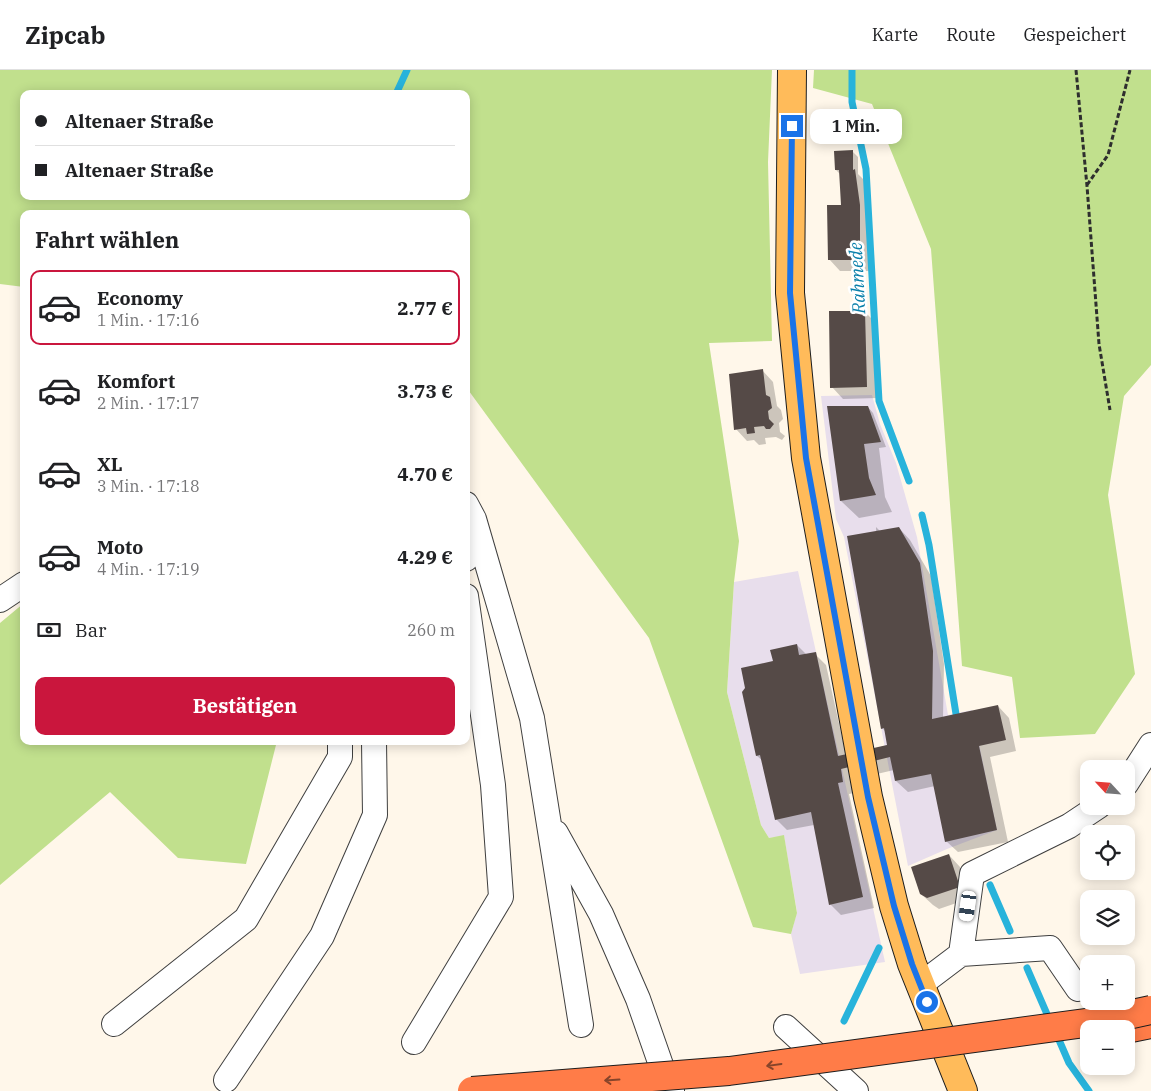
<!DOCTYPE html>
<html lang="de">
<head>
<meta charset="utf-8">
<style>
	body { margin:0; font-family:"IBM Plex Serif",serif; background:#f6f6f6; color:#202124; height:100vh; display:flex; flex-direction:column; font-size:19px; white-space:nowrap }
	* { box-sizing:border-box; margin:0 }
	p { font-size:16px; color:#757577 }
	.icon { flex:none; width:28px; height:28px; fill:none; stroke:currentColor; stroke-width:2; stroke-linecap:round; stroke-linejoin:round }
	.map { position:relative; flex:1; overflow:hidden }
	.drawer { position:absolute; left:20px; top:140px; width:450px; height:535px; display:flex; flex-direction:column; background:#fff; border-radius:10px; box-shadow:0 2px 12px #0003 }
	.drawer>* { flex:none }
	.banner { position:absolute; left:20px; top:20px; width:450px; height:110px; border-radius:10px; box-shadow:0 2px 12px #0003; display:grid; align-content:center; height:110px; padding:0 15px; background:#fff }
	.needle { width:32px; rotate:296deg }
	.controls { position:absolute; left:1080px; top:690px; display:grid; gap:10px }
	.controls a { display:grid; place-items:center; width:55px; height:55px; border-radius:10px; background:#fff; box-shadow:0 2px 12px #0003; font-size:25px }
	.end { position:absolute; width:22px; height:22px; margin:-11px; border:6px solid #1a73e8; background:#fff; box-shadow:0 0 0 2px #fff }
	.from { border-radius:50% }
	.bubble { position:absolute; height:35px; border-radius:10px; background:#fff; box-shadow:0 2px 12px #0003; font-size:16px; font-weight:700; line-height:35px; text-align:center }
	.car { position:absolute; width:15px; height:30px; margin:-15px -8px; border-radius:6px; box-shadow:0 0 4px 1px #0007; background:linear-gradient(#fff 24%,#345 0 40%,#fff 0 76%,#345 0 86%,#fff 0) }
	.banner b { display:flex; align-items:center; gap:18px; height:48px; font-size:19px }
	.banner b+b { border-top:1px solid #e0e0e0 }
	.banner i { width:12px; height:12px; background:#202124 }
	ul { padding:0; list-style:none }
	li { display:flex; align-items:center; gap:15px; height:75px; margin:0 10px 8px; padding:0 5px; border:2px solid transparent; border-radius:10px }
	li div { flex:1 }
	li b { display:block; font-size:19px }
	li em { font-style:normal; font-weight:700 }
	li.on { border-color:#ca163d }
	li>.icon { width:45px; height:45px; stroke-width:1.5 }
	h2 { padding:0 15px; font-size:22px; line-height:60px }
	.pay { display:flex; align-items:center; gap:12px; height:55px; padding:0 15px; font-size:19px }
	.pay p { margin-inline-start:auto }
	.primary-button { display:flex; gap:10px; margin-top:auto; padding:10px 15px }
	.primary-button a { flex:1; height:58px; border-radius:10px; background:#ca163d; color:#fff; font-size:20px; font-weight:700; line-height:58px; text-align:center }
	header { display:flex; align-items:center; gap:30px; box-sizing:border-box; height:70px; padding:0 25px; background:#fff; border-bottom:1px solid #e0e0e0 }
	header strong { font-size:24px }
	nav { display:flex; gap:28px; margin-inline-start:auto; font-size:18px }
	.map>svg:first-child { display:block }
</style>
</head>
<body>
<header>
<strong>Zipcab</strong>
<nav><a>Karte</a><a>Route</a><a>Gespeichert</a></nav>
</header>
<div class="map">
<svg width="1151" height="1021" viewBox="0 0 1151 1021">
	<rect width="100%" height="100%" fill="#fff7ea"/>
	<path fill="#e8deec" d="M872 325 880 354 896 393 917 467 948 645 972 640 997 760 947 779 908 796 844 467 836 449 821 326Z
		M798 501 885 892 800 904 791 864 797 842 784 766 769 768 761 755 727 622 734 512Z"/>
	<path fill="#c1e08d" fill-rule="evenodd" d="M0 0H772L768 92 772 271 709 273 739 471 734 512 727 622 761 755 769 768 784 765 797 843 791 864 753 857 649 568 466 317V144H24V217L0 214ZM24 24H466V126H24Z
		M814 0H1151V295L1124 326 1108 425 1135 604 1095 664 1020 668 1012 607 962 596 931 179 872 34 813 18Z
		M24 533V671H277L246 794 178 788 110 722 0 815V553Z"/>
	<path fill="#0003" d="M852 81 858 87V104L866 112 871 147 870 201H840L829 189 842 136 841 105 836 100Z
		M865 242 876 253 878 328 843 329 832 317Z
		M762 300 773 312 777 336 781 340 783 349 779 353 780 362 785 366 782 370 776 367 765 368 766 374 759 375 754 370 747 371 736 359Z
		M868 337 873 343 886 377 879 378 885 427 892 442 859 448 841 431Z
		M876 457 881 462 899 458 910 470 931 506 944 594 943 648 998 636 1009 648 1016 681 990 687 1008 772 958 782 946 771 935 716 908 722 896 711 894 700 851 710 854 723 849 724 874 838 841 845 830 834 814 755 787 760 776 749 763 691 757 686 743 622 774 592 797 575 807 585 815 584 826 595 846 685 889 675 886 662 882 658Z
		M949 785 960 797 971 828 939 839 933 835 921 824Z"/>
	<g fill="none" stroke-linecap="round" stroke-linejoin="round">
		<path stroke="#28b3db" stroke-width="7" d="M852 0V32L866 99 879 331 909 411
			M396 24 407 0
			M922 445 929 475 956 644
			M990 815 1010 861
			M1027 898 1050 951
			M844 951 879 878
			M1056 963 1069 993 1089 1021"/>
	</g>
	<path fill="#554a47" d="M853 80V100L855 99 860 135V190H828L827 135H841L839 100H835L834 81Z
		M829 241H865L867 317 830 318Z
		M763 299 766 325 770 327 772 338 768 341 769 349 774 354 770 359H766L764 356 754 357 755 363 747 364 746 358 734 360 729 304Z
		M827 336H868L881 372 864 374 869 408 876 425 840 431Z
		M899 457 920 493 933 581 932 649 998 635 1006 670 979 676 997 760 945 772 931 704 895 711 890 687 841 699 843 712 838 713 863 827 829 835 811 742 775 750 760 685 756 686 742 622 745 618 741 598 773 591 770 580 797 574 799 585 816 582 838 686 887 675 884 658 881 659 847 466Z
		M949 784 960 817 927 828 920 824 911 797Z"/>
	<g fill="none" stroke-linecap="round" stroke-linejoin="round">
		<g stroke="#3f3f3f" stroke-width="26">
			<path id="minor" d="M466 434 474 449 532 648 581 955
				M466 489 473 453
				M0 530 24 514
				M1126 714 1151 675
				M556 763 601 844 638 929 661 995 672 1021
				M961 884 1050 878 1078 919
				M920 915 961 884 972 804 1069 756 1099 736
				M114 954 246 849 340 687V671
				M786 957 856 1021
				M414 972 501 827 493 715 466 526
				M226 1010 322 866 375 745 374 671"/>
		</g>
		<g stroke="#1d1d1d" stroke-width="30">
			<path id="major" d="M792 0 790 223 806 388 868 727 894 836 912 894 963 1021"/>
		</g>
		<g stroke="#1d1d1d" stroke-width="30">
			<path id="highway" d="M1126 959 1151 954"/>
		</g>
		<path stroke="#2e2e2e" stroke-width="3" stroke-dasharray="5 2.5" stroke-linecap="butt" d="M1076 0 1087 116 1099 274 1110 340
			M1087 115 1108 85 1130 0"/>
		<use href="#minor" stroke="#fff" stroke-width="24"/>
		<use href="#major" stroke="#ffbb5a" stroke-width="28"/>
		<use href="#highway" stroke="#ff7c48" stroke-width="28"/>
		<g stroke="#1d1d1d" stroke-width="30" stroke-linecap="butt">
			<path id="highway-bridge" d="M472 1021 729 1001 1100 951 1151 940"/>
		</g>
		<use href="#highway-bridge" stroke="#ff7c48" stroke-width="28"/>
	</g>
	<defs><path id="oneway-shaft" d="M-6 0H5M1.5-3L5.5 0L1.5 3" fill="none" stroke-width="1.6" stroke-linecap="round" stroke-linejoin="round" transform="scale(1.25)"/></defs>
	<g stroke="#86442a">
		<use href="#oneway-shaft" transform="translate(774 995) rotate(172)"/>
		<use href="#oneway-shaft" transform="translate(612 1010) rotate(176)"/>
	</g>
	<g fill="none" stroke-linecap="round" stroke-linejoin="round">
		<path stroke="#1a73e8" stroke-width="6" d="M792 56 790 223 806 388 868 727 894 836 912 894 927 932"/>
	</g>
	<g text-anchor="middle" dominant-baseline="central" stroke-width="5" stroke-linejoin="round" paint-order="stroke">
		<g font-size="18" font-style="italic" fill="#097faa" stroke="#fff">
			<text transform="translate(857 208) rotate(-93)">Rahmede</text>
		</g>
	</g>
</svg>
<div class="controls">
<a><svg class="needle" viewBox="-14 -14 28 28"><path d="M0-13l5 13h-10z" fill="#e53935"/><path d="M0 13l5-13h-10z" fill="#757577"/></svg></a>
<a><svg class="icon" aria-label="locate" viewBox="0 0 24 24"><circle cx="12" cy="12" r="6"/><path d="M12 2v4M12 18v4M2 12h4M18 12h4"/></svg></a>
<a><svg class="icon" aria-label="layers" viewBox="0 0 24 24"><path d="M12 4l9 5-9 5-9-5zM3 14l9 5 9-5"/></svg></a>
<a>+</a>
<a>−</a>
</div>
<i class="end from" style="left:927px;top:932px"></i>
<i class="end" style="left:792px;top:56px"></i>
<div class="bubble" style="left:810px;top:39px;width:92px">1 Min.</div>
<i class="car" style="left:968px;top:836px;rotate:188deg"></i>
<div class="banner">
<b><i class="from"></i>Altenaer Straße</b>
<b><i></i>Altenaer Straße</b>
</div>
<section class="drawer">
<h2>Fahrt wählen</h2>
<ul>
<li class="on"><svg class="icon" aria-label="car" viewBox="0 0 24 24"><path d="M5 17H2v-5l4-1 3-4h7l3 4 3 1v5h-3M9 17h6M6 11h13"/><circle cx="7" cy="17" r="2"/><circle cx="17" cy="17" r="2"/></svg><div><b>Economy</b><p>1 Min. · 17:16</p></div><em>2.77 €</em></li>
<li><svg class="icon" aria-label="car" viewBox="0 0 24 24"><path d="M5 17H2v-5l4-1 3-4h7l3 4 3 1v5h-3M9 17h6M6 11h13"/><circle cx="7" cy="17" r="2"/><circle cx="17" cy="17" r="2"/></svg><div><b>Komfort</b><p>2 Min. · 17:17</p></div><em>3.73 €</em></li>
<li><svg class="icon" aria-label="car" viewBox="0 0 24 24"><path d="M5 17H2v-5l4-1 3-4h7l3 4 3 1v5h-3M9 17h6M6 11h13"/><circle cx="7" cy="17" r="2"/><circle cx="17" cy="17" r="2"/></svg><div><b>XL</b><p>3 Min. · 17:18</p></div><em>4.70 €</em></li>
<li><svg class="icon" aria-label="car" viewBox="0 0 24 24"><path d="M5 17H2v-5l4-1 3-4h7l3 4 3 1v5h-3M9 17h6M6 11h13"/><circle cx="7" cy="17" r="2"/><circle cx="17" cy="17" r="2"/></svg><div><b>Moto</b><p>4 Min. · 17:19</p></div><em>4.29 €</em></li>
</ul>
<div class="pay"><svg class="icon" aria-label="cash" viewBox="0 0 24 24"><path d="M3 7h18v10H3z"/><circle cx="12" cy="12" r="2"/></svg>Bar<p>260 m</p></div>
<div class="primary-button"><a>Bestätigen</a></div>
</section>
</div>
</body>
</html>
